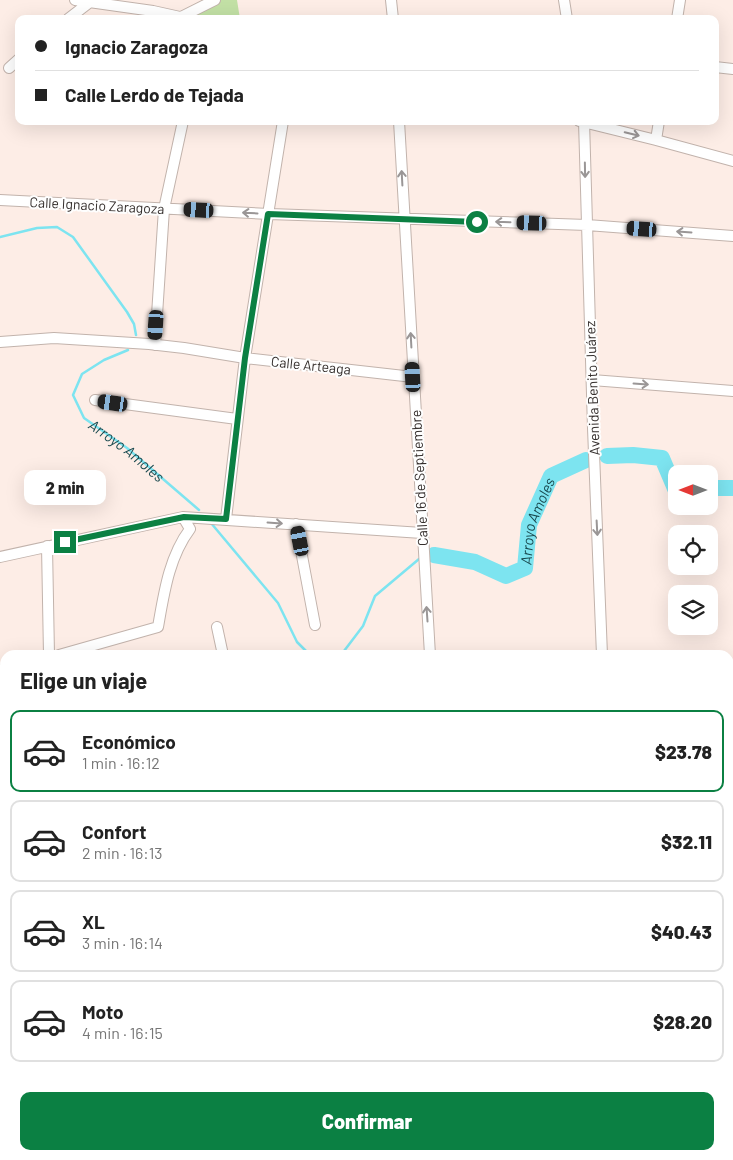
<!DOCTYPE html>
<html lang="es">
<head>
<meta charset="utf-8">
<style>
	body { margin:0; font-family:Barlow,sans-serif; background:#f6f6f6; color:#222; height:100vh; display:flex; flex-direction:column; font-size:19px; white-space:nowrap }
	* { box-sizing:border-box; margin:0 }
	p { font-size:16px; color:#767676 }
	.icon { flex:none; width:28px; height:28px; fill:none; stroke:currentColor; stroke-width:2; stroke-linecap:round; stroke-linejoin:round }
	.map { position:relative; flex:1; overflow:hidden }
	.details { position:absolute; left:0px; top:650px; width:734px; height:510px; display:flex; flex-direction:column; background:#fff; border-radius:15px 15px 0 0; box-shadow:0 5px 20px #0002 }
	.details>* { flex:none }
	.guide { position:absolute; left:15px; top:15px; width:704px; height:110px; border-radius:10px; box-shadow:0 5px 20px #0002; display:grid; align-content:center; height:110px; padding:0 20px; background:#fff }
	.needle { width:32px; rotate:270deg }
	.fabs { position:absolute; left:668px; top:465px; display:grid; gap:10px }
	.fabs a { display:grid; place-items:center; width:50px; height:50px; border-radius:10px; background:#fff; box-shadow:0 5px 20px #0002; font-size:25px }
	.end { position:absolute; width:22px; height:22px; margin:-11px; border:6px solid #0b8043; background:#fff; box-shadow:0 0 0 2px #fff }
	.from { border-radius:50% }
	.bubble { position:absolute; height:35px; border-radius:10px; background:#fff; box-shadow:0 5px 20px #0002; font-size:16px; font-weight:800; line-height:35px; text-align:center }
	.car { position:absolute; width:15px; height:30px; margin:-15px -8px; border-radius:6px; box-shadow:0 0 4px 1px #0007; background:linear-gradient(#222 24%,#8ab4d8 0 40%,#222 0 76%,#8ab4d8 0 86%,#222 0) }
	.guide b { display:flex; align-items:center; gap:18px; height:48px; font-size:19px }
	.guide b+b { border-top:1px solid #e0e0e0 }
	.guide i { width:12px; height:12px; background:#222 }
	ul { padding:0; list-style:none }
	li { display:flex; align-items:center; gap:15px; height:82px; margin:0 10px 8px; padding:0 10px; border:2px solid #e0e0e0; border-radius:10px }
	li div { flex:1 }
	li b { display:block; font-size:19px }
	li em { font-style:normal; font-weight:800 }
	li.on { border-color:#0b8043 }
	li>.icon { width:45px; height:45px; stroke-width:1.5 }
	h2 { padding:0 20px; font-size:22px; line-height:60px }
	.action { display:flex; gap:10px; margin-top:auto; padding:10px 20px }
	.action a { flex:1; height:58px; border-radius:10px; background:#0b8043; color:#fff; font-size:20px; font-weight:800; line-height:58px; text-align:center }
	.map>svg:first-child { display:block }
</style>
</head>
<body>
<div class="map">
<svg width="733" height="1160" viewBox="0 0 733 1160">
	<rect width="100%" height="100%" fill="#fdede6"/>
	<path fill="#c2e0a5" d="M215 0H237L240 19H189Z
		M729 851 733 852V1029L729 1027Z
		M729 1085H733V1160H518L517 1155H729Z"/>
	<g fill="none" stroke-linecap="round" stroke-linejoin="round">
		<g stroke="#7de4f0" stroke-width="2.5">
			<path d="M0 237 37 228 57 227 73 237 127 312 134 324 136 335"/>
			<path id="s1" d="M128 350 104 360 82 374 73 395 84 418 127 448 199 510"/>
			<path d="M211 523 278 603 297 642 310 655"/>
			<path d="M341 655 363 626 375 596 419 559"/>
		</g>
		<g stroke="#7de4f0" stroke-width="16">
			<path d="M607 456 633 455 662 458 676 491"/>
			<path d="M709 488H733"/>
			<path id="s2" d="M434 555 475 562 506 576 525 568 529 525 551 476 586 460"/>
		</g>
		<g stroke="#c2b3ac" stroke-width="12">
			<path id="minor" d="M75 0 153 11 189 19
				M391 0 393 19
				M564 0 567 19
				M181 17 215 0
				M68 19 90 2
				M677 19 680 0
				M715 67 733 69
				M9 68 19 59
				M399 121 430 655
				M579 121 656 140 733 161
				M584 121 593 428 602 655
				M656 140 659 121
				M0 200 269 214 587 225 733 236
				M0 342 54 338 149 344 184 348 245 358 413 377
				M155 345 164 209 183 121
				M592 380 733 391
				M95 400 237 419
				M226 519 245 358 283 121
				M296 524 315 625
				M47 546 49 655
				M0 557 183 517 422 533
				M217 627 223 655
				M59 655 158 627C164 593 169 557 190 529L183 517
				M0 670 5 669
				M729 684 733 683
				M0 774 5 775
				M0 1015 5 1040
				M729 1085H733
				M26 1155 27 1160
				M190 1155V1160
				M359 1155V1160
				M463 1155V1160"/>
		</g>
		<use href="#minor" stroke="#fff" stroke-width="10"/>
	</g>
	<defs><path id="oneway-shaft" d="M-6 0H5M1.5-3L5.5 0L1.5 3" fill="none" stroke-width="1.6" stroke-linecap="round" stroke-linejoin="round" transform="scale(1.25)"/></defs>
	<g stroke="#9a9696">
		<use href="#oneway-shaft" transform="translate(632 134) rotate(13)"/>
		<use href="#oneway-shaft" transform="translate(585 170) rotate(89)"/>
		<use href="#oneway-shaft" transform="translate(402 178) rotate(-93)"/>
		<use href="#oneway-shaft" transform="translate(250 213) rotate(-177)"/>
		<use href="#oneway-shaft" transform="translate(503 222) rotate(-178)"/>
		<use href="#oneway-shaft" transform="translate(684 232) rotate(-176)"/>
		<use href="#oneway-shaft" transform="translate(411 340) rotate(-93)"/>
		<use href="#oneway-shaft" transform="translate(641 384) rotate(4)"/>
		<use href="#oneway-shaft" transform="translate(275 523) rotate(4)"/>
		<use href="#oneway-shaft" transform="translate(597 528) rotate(87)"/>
		<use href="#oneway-shaft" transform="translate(427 614) rotate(-94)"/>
	</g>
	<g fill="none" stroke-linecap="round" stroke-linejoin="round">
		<path stroke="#0b8043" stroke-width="6" d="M65 542 184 517 226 519 245 358 268 214 477 222"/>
	</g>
	<g text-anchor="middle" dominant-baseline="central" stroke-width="4" stroke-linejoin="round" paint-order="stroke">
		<g font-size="14" fill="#342e2c" stroke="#fefefe">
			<text transform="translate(97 205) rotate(3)">Calle Ignacio Zaragoza</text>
			<text transform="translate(311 365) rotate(6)">Calle Arteaga</text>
			<text transform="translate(592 388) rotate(-92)">Avenida Benito Juárez</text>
			<text transform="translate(419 478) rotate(-93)">Calle 16 de Septiembre</text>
		</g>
		<g font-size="15" font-style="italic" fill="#19494e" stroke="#fefefe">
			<text stroke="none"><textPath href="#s1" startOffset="154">Arroyo Amoles</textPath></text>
			<text stroke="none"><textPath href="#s2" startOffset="145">Arroyo Amoles</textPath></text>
		</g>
	</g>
</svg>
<div class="fabs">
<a><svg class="needle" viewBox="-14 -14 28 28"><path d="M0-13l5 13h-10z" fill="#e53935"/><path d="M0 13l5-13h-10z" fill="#767676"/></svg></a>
<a><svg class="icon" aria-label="locate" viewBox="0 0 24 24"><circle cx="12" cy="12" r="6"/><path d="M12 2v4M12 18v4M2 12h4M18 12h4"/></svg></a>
<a><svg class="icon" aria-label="layers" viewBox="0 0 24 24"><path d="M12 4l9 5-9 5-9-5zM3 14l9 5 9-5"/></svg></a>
</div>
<i class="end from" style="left:477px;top:222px"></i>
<i class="end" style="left:65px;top:542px"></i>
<div class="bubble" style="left:24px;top:470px;width:82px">2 min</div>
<i class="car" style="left:199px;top:210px;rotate:273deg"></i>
<i class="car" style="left:532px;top:223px;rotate:272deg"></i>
<i class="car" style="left:642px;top:229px;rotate:274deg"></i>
<i class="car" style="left:156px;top:325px;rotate:184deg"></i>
<i class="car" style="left:413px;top:377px;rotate:357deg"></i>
<i class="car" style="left:113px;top:403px;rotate:278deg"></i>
<i class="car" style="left:300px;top:541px;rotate:349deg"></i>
<div class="guide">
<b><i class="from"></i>Ignacio Zaragoza</b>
<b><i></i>Calle Lerdo de Tejada</b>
</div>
<section class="details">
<h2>Elige un viaje</h2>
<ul>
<li class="on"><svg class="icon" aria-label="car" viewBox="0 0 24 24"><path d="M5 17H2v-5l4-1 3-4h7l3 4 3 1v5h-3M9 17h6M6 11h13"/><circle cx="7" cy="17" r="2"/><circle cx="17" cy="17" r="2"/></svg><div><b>Económico</b><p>1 min · 16:12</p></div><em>$23.78</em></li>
<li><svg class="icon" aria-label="car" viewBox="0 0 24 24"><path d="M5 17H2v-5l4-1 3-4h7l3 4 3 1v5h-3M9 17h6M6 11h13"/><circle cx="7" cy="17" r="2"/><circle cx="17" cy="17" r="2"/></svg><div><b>Confort</b><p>2 min · 16:13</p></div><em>$32.11</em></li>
<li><svg class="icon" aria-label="car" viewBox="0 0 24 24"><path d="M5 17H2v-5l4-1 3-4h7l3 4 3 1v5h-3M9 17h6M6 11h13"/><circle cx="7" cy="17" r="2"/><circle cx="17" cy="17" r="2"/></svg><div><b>XL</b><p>3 min · 16:14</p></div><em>$40.43</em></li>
<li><svg class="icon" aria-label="car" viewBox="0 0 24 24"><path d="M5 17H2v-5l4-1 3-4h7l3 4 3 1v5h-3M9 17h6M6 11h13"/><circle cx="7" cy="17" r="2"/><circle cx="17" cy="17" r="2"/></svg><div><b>Moto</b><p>4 min · 16:15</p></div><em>$28.20</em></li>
</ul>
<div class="action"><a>Confirmar</a></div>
</section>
</div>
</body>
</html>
